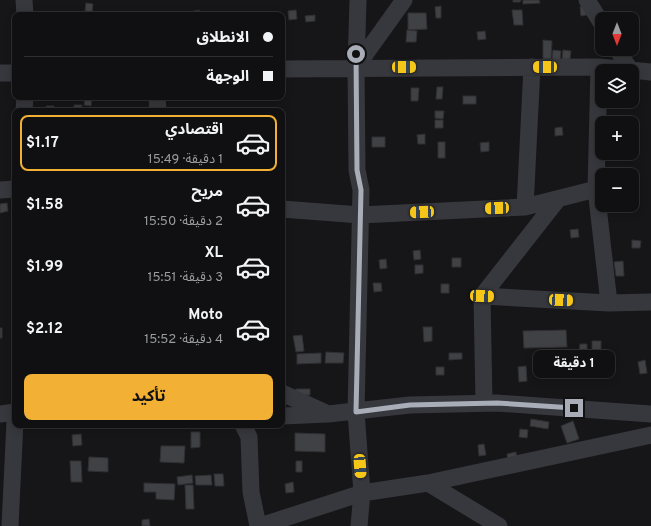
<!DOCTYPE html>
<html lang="ar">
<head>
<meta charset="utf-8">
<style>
	body { margin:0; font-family:Overpass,"Noto Sans Arabic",sans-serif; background:#19191b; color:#f1f3f6; direction:rtl; height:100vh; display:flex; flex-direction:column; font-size:15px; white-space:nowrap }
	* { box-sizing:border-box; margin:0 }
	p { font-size:13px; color:#9c9d9f }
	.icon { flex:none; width:22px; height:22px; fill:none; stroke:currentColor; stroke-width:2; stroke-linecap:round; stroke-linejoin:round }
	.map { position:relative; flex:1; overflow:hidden; direction:ltr }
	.details { position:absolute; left:12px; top:108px; width:273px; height:320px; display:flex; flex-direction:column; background:#101012; border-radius:8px; box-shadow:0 2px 10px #0003,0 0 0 1px #303032; direction:rtl }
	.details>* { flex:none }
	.guide { position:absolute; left:12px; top:12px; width:273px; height:88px; border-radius:8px; box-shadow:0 2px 10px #0003,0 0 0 1px #303032; direction:rtl; display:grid; align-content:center; height:88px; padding:0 12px; background:#101012 }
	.needle { width:26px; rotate:180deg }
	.fabs { position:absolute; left:595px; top:12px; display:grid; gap:8px }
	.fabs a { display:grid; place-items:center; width:44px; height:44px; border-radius:8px; background:#101012; box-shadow:0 2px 10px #0003,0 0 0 1px #303032; font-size:20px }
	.end { position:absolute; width:18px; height:18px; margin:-9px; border:5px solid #a8adb8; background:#111; box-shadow:0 0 0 2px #111 }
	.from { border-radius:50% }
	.bubble { position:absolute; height:28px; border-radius:8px; background:#101012; box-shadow:0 2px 10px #0003,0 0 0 1px #303032; font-size:13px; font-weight:700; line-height:28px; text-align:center; direction:rtl }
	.car { position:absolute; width:12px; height:24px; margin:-12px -6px; border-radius:5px; box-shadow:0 0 3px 1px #0007; background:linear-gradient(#f5c518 24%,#345 0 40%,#f5c518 0 76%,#345 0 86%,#f5c518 0) }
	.guide b { display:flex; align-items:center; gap:14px; height:38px; font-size:15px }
	.guide b+b { border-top:1px solid #303032 }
	.guide i { width:10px; height:10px; background:#f1f3f6 }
	ul { padding:7px 0 0; list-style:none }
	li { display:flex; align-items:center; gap:12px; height:56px; margin:0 8px 6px; padding:0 4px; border:2px solid transparent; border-radius:8px }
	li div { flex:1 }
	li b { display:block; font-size:15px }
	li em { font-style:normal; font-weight:700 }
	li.active { border-color:#f2b134 }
	li>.icon { width:36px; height:36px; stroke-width:1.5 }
	.cta { display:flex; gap:8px; margin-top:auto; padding:8px 12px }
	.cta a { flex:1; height:46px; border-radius:8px; background:#f2b134; color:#111; font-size:16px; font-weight:700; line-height:46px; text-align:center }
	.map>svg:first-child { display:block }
</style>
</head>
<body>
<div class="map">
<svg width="651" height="526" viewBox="0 0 651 526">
	<rect width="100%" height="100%" fill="#161618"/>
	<path fill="#404145" stroke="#303034" d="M513 0H521L520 2H513Z
		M523 0H539L540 3 523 4Z
		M86 3 93 4 92 12 85 11Z
		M590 5 591 14 581 16 580 7Z
		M441 6V18H436L435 7Z
		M199 10 200 15H191L190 12Z
		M296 10 297 19 289 20 288 11Z
		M512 10H522L523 25H514Z
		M408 13H426L427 29 408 30Z
		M315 15V21L306 22 305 16Z
		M407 30 417 31 416 42H406Z
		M485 31 486 39 478 40 477 32Z
		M543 40 552 41 551 59H543Z
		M553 50 561 51 560 60 552 59Z
		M563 50 571 51 570 59H562Z
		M437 87H443L442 99H436Z
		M411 88H419L418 101H411Z
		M463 96H476V104H463Z
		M85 97H92L91 106 84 105Z
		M74 105H82L81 111H74Z
		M46 106H54L55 111H47Z
		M435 111H444L443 119 435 118Z
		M435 120H443V128H435Z
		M562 127 563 135 555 136V128Z
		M425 134V144H418L417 135Z
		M372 137H385V147H372Z
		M438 142H445V158H438Z
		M489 142V151L481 152 480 143Z
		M7 203 8 211 0 213V204Z
		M578 229 579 237 571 238 570 230Z
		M632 240 641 241 640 248H632Z
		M420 250 421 259 414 260 413 251Z
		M452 258H461V267H452Z
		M386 259 387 268 380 269 379 260Z
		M623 261 624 276H616L614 262Z
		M415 265H423V273L415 274Z
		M373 283H381L382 291 374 292Z
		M441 284H449V293H441Z
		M423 327H432V341L424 342Z
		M0 328H2V338H0Z
		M566 330 567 347 524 348 523 331Z
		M302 335 304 351 296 352 293 336Z
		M592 341H601V351H592Z
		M580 344H587V352H579Z
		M326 352 344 353 343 363H325Z
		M321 353V363L297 364V354Z
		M449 353H462V359L449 360Z
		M645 360 647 373 640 374 638 362Z
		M526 366 527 381 519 382 518 367Z
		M436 367H444V375H436Z
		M296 389H310V395H296Z
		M531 419 549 422 548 429 530 426Z
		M573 421 579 439 567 443 561 426Z
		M520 429 528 430 527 438 519 437Z
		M191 432H200V447L191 448Z
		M295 433 325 434V452L295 451Z
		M81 434 82 445 73 446 72 435Z
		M484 444 486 455 479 456 478 445Z
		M161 446H185L184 463 160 462Z
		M516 452 517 461 508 462 507 454Z
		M89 457 108 458V472L88 471Z
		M70 461H81L82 482H71Z
		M296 461H302V472H296Z
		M214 474H223L224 486H215Z
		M192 475 193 483 178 485 177 477Z
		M211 475 212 485H196L195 476Z
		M293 482 294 492 286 493 285 484Z
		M144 483 175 484 174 500 156 499V492H144Z
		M185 485H193L194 509H186Z
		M149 519 150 526H142V520Z"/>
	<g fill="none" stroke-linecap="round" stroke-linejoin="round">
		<path stroke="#37383d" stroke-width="17" d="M24 0 25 15
			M358 0 356 67 357 170 361 190 356 412 362 493 359 526
			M587 0 602 24
			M617 49 630 70
			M356 67 404 0
			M282 69 599 67 651 72
			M0 73H15
			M157 97 158 111
			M24 111 25 97
			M596 189 609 303
			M0 190 15 189
			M525 207 532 67
			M282 209 360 215 525 207 596 189 599 67
			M482 296 609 303 651 302
			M282 393 326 413
			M484 403 482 296 558 199
			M0 414 15 412
			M282 416 328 414 410 405 497 403 651 414
			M243 425 249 437 251 492 258 526
			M428 483 499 526
			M10 526 15 421
			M260 526 362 493 428 483 651 435"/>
	</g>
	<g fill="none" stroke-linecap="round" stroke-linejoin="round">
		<path stroke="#a8adb8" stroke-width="5" d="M356 54 357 170 361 190 356 412 410 405 497 403 574 408"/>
	</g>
</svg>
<div class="fabs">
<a><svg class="needle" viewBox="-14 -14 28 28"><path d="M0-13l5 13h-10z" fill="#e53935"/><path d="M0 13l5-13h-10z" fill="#9c9d9f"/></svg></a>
<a><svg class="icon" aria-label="layers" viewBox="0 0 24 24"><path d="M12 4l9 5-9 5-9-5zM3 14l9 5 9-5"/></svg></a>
<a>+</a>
<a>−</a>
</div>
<i class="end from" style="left:356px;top:54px"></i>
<i class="end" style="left:574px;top:408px"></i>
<div class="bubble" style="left:533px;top:350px;width:82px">1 دقيقة</div>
<i class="car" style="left:404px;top:67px;rotate:90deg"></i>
<i class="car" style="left:545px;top:67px;rotate:270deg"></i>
<i class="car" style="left:497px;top:208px;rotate:268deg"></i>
<i class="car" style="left:422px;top:212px;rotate:267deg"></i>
<i class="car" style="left:482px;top:296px;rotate:93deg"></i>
<i class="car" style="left:561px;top:300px;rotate:93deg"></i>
<i class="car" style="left:360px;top:466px;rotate:176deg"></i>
<div class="guide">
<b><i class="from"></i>الانطلاق</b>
<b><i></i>الوجهة</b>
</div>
<section class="details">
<ul>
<li class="active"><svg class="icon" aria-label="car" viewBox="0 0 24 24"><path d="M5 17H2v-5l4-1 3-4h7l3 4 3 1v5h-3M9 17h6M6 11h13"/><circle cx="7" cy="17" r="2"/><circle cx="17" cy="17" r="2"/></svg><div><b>اقتصادي</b><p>1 دقيقة · 15:49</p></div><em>$1.17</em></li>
<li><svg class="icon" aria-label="car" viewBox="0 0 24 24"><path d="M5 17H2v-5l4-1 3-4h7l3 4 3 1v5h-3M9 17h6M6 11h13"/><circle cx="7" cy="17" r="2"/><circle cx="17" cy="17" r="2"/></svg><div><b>مريح</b><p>2 دقيقة · 15:50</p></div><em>$1.58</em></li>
<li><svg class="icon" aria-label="car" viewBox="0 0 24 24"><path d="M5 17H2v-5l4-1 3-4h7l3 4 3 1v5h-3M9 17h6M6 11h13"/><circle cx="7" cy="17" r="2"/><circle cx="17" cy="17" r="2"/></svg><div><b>XL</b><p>3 دقيقة · 15:51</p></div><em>$1.99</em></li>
<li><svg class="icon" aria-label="car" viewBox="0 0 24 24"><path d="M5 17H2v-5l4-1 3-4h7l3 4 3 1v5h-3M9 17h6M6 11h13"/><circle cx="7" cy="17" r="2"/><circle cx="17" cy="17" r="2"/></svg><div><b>Moto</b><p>4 دقيقة · 15:52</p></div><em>$2.12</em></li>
</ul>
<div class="cta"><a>تأكيد</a></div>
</section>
</div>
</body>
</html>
